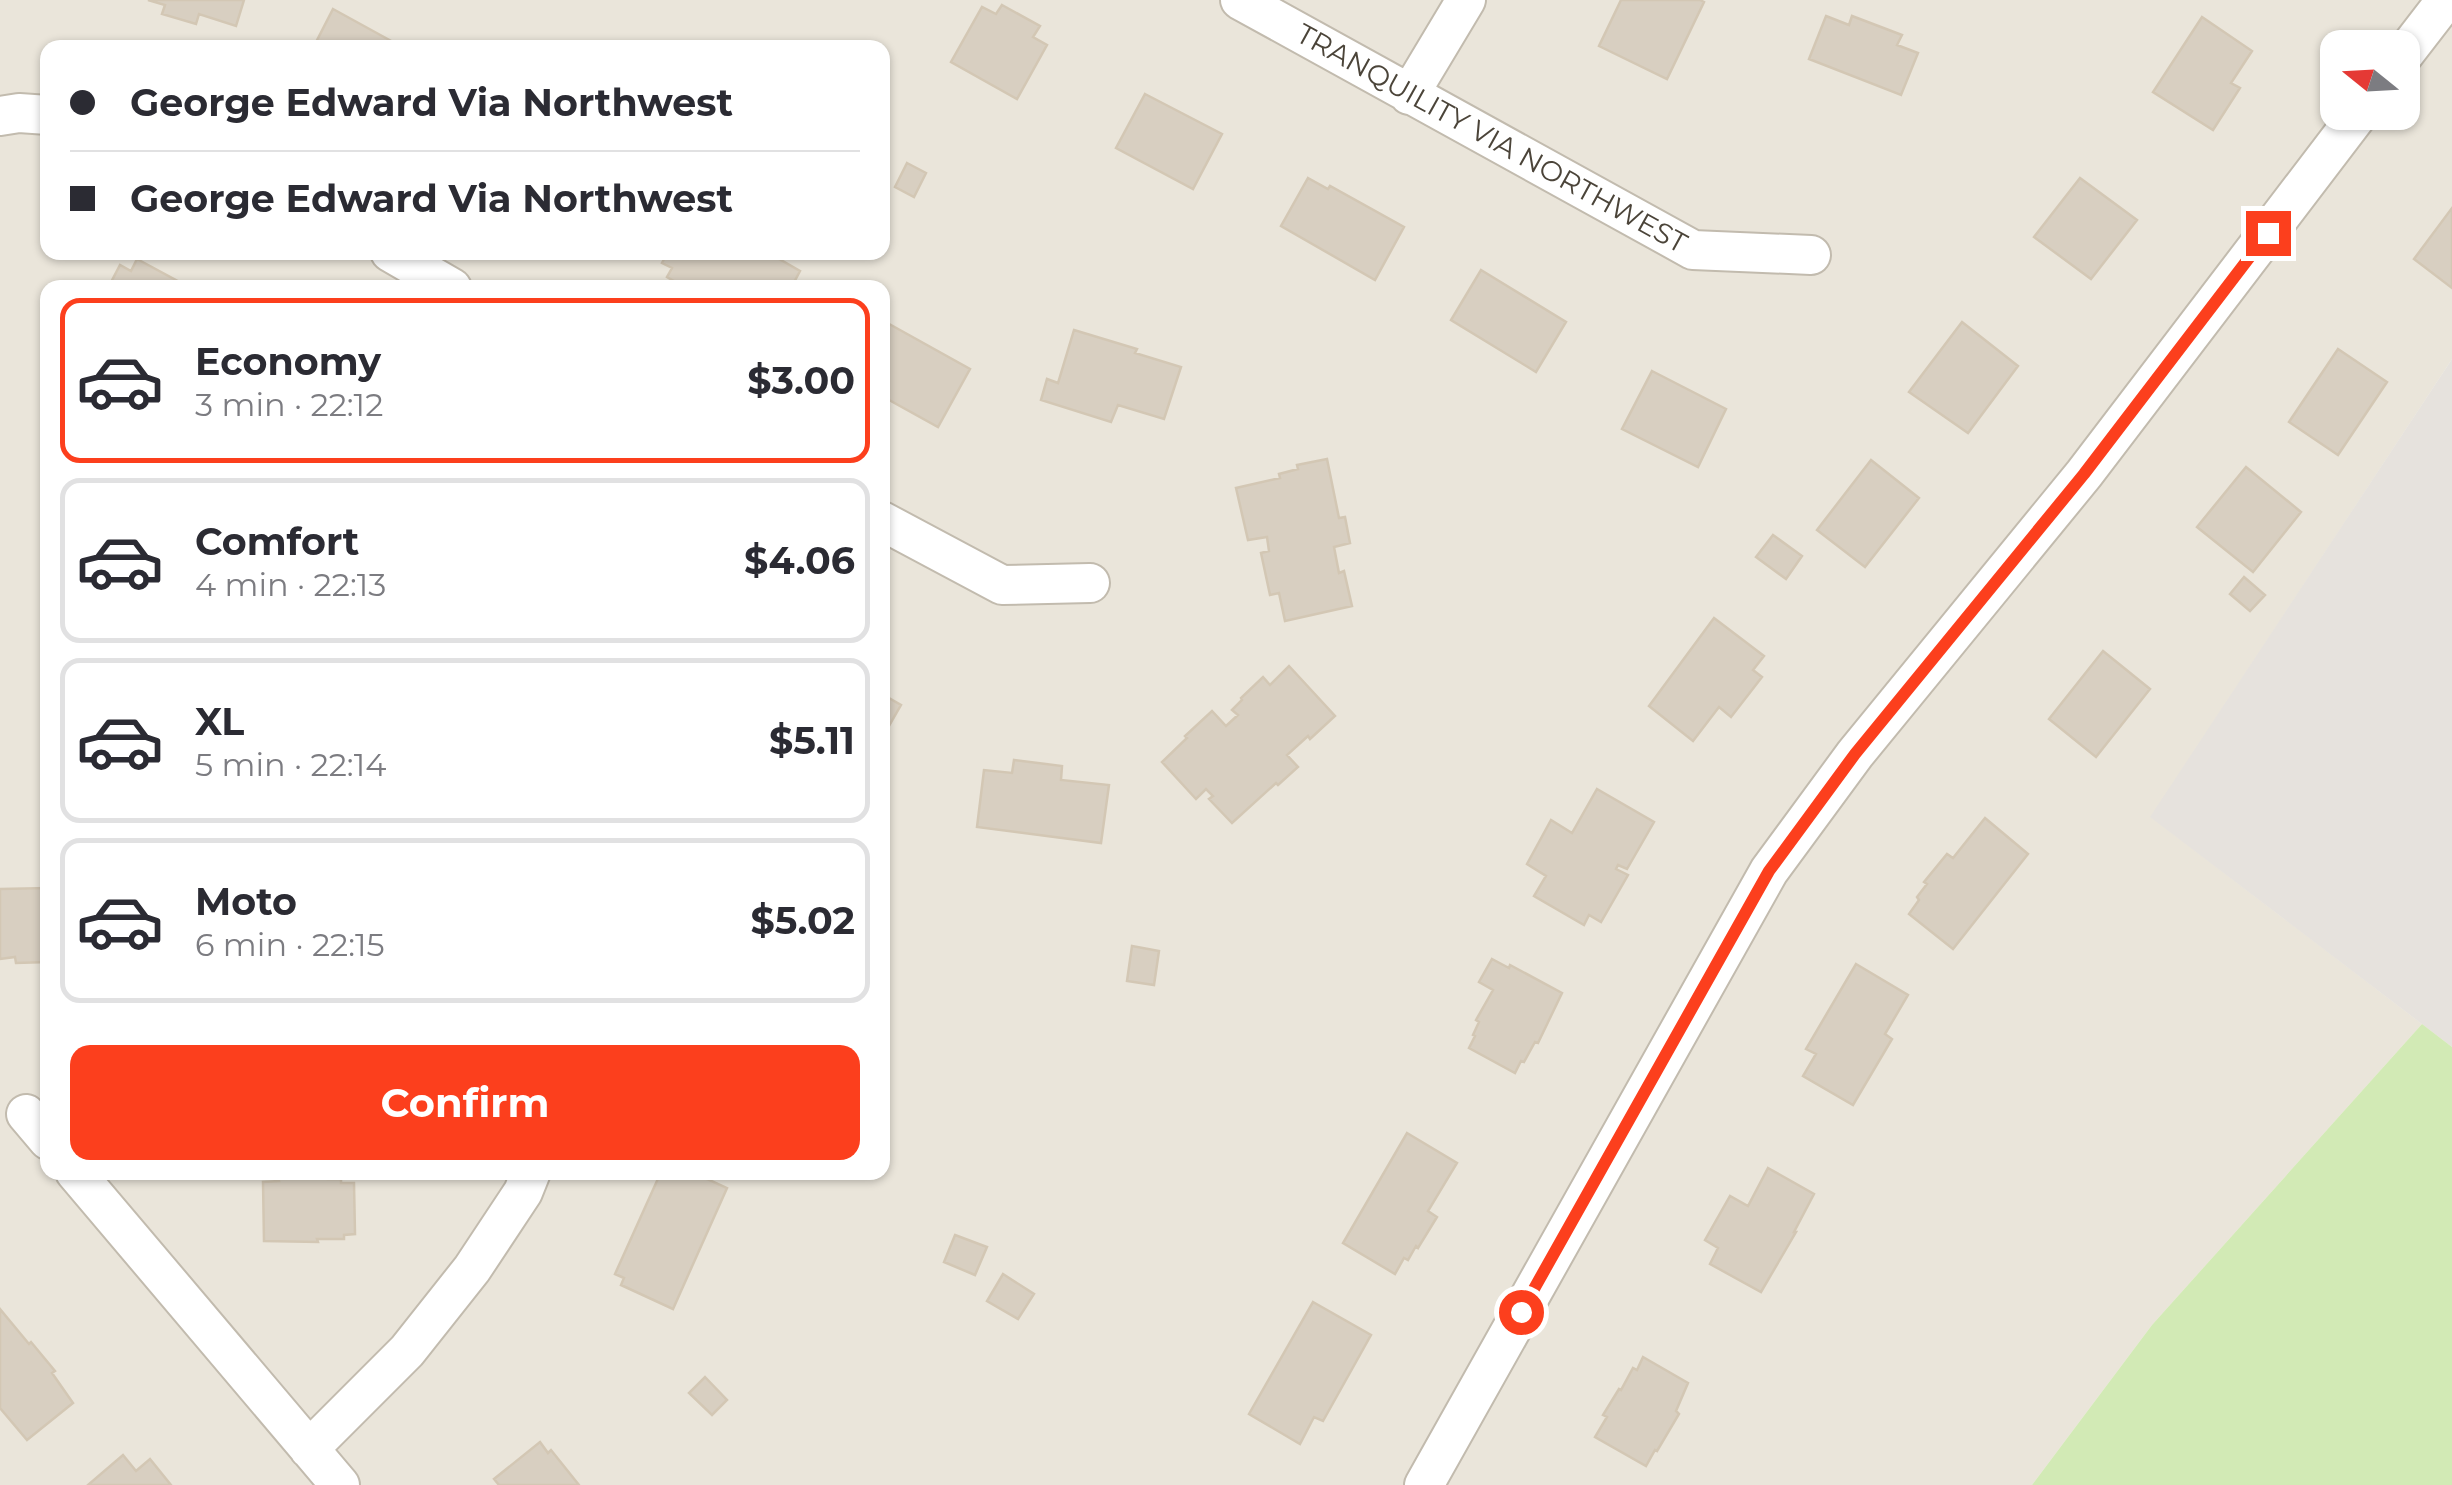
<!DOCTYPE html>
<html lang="en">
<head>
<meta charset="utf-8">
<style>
	body { margin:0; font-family:Montserrat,sans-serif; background:#f7f7f7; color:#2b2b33; height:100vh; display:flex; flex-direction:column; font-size:38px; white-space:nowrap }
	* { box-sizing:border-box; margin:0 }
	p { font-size:32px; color:#7c7c81 }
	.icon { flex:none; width:55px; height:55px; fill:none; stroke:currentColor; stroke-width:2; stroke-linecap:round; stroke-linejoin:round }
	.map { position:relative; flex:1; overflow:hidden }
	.drawer { position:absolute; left:40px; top:280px; width:850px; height:900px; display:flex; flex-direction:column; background:#fff; border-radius:20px; box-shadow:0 2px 8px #0004 }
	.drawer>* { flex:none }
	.banner { position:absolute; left:40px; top:40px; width:850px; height:220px; border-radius:20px; box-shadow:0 2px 8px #0004; display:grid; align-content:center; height:220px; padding:0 30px; background:#fff }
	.needle { width:65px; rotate:288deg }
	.fabs { position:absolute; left:2320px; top:30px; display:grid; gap:20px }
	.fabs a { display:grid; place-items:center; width:100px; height:100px; border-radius:20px; background:#fff; box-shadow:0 2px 8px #0004; font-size:50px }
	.end { position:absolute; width:45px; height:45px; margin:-22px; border:12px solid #fc3f1d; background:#fff; box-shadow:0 0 0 5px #fff }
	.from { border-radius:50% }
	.banner b { display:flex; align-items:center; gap:35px; height:95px; font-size:38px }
	.banner b+b { border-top:2px solid #e1e1e2 }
	.banner i { width:25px; height:25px; background:#2b2b33 }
	ul { padding:18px 0 0; list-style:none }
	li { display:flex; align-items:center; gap:30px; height:165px; margin:0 20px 15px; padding:0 10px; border:5px solid #e1e1e2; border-radius:20px }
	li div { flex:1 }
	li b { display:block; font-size:38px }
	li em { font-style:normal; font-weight:700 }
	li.on { border-color:#fc3f1d }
	li>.icon { width:90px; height:90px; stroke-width:1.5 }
	.action { display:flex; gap:20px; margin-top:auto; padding:20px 30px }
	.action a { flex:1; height:115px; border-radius:20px; background:#fc3f1d; color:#fff; font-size:40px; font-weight:700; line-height:115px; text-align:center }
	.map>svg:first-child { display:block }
</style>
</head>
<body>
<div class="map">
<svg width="2452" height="1485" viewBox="0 0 2452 1485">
	<rect width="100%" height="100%" fill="#f6f3ec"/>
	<path fill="#eae5da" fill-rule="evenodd" d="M0 0H2452V359L2151 817 2422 1024 2152 1325 2032 1485H0ZM48 48H882V252H48ZM2338 48H2402V112H2338ZM48 288H882V1172H48Z"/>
	<path fill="#e6e2dd" d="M2452 359V1047L2150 817Z"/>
	<path fill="#d2eab5" d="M2422 1024 2452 1047V1485H2032L2152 1325Z"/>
	<path fill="#d8cfc1" stroke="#d3c7b4" stroke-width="2.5" d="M148 0H244L236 26 199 14 196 24 162 14 165 5Z
		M1621 0H1700L1704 2 1667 79 1599 46Z
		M1002 5 1040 26 1033 37 1047 45 1017 99 951 62 982 7 996 14Z
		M333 9 404 48H313Z
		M1826 16 1849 25 1852 16 1902 35 1897 45 1918 53 1901 95 1809 59Z
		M2202 17 2252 51 2231 83 2240 88 2213 130 2153 92Z
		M1145 94 1222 134 1193 189 1116 148Z
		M907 163 926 173 914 197 895 187Z
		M1308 178 1328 189 1330 186 1404 227 1375 280 1281 226Z
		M2080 178 2137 220 2091 279 2034 237Z
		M2452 208V288L2414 259Z
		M668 252H767L800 271 791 288H686L667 277 672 268 662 263Z
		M137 259 185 285 183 288H108L120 265 131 271Z
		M1481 270 1566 322 1536 372 1451 320Z
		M882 320 970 369 938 427 882 396Z
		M1962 322 2018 366 1968 433 1909 392Z
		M1074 330 1137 349 1135 353 1181 367 1164 419 1118 405 1111 422 1041 400 1047 379 1058 383Z
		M2338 349 2387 382 2338 455 2289 422Z
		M1652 371 1726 409 1698 467 1622 429Z
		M1327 459 1339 518 1345 517 1350 543 1334 547 1339 573 1344 571 1352 606 1285 621 1279 593 1270 595 1261 553 1269 551 1267 537 1248 540 1236 488 1280 478 1279 474 1298 469 1297 465Z
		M1871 460 1919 498 1865 567 1817 530Z
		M2246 467 2301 512 2253 572 2197 527Z
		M1773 535 1802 556 1786 579 1756 557Z
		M2244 577 2265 595 2250 611 2230 594Z
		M1714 618 1764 656 1753 670 1762 677 1731 717 1719 707 1693 741 1649 706Z
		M2103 651 2150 689 2096 757 2049 719Z
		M1289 666 1335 716 1310 739 1308 736 1287 755 1298 767 1278 785 1276 783 1232 823 1209 799 1213 796 1206 789 1196 799 1162 762 1187 738 1185 736 1212 711 1226 726 1238 715 1232 710 1242 700 1241 698 1263 677 1270 685Z
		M882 694 901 705 882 738Z
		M1014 760 1062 766 1061 780 1109 785 1101 843 977 827 984 770 1012 773Z
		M1597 789 1654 822 1627 869 1618 865 1616 869 1628 875 1601 922 1589 915 1584 925 1534 896 1546 876 1527 864 1551 820 1572 833Z
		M1985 818 2028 854 1953 949 1909 914 1919 900 1917 897 1927 884 1924 882 1947 854 1953 858Z
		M48 888V962L16 963 15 957 0 959V889Z
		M1132 946 1159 951 1154 985 1127 981Z
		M1492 959 1509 968 1510 965 1562 993 1538 1043 1535 1042 1524 1062 1521 1061 1515 1073 1469 1048 1475 1036 1473 1035 1479 1022 1476 1020 1493 990 1479 982Z
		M1856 964 1908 995 1885 1034 1892 1039 1853 1105 1803 1076 1816 1054 1806 1049Z
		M1407 1133 1457 1163 1428 1211 1437 1217 1418 1248 1416 1246 1408 1260 1404 1258 1395 1274 1343 1243Z
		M1768 1168 1814 1194 1794 1232H1796L1761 1292 1710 1264 1718 1248 1705 1240 1730 1196 1748 1206Z
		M661 1172H692L727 1188 673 1309 621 1285 624 1278 615 1274Z
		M328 1177V1179H341V1183H354L355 1234 344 1235V1239H317L318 1242 264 1241 263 1182 279 1181 278 1178Z
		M955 1235 987 1247 975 1275 944 1262Z
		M1003 1274 1034 1294 1018 1319 987 1301Z
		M1313 1302 1371 1335 1323 1421 1314 1417 1300 1444 1249 1414Z
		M0 1309 29 1344 31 1342 55 1371 52 1373 73 1403 27 1440 0 1408Z
		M1643 1357 1688 1383 1676 1411 1679 1414 1657 1451 1655 1450 1646 1466 1595 1437 1607 1417 1603 1415 1619 1389 1621 1390 1633 1368 1637 1370Z
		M705 1377 727 1400 712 1415 689 1393Z
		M540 1442 548 1453 551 1450 579 1485H499L494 1479Z
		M123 1455 136 1471 150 1459 171 1485H88Z"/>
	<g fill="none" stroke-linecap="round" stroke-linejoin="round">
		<g stroke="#c2bbae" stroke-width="42">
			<path id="minor" d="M1240 0 1693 250 1811 255
				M2402 57 2446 0
				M1409 95 1466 0
				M0 116 19 113 48 115
				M390 252 452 288
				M882 521 1002 585 1090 583
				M26 1114 48 1140
				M75 1172 340 1485
				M309 1449 407 1351 472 1269 523 1192 531 1172
				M1424 1485 1769 871 1855 754 2084 474 2360 112"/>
		</g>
		<use href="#minor" stroke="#fff" stroke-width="38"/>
	</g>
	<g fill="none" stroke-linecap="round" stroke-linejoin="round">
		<path stroke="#fc3f1d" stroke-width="12" d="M1521 1312 1769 871 1855 754 2084 474 2268 233"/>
	</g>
	<g text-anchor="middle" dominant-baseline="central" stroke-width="9" stroke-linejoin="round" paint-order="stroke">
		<g font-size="28" fill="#4b4439" stroke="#fff">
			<text transform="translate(1492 138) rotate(29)">TRANQUILITY VIA NORTHWEST</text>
		</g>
	</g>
</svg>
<div class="fabs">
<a><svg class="needle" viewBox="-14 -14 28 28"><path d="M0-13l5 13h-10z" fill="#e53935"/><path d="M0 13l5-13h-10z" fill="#7c7c81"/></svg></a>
</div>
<i class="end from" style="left:1521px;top:1312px"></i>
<i class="end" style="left:2268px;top:233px"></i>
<div class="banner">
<b><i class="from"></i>George Edward Via Northwest</b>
<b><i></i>George Edward Via Northwest</b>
</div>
<section class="drawer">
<ul>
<li class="on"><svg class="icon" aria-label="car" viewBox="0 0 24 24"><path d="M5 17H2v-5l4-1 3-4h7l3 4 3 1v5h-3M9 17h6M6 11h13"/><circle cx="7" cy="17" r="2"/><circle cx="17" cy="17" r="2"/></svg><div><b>Economy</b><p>3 min · 22:12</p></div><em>$3.00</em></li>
<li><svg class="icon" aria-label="car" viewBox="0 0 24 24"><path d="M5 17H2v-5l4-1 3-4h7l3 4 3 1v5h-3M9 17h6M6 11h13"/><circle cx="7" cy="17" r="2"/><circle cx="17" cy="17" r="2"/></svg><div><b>Comfort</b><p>4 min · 22:13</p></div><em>$4.06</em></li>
<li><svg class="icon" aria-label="car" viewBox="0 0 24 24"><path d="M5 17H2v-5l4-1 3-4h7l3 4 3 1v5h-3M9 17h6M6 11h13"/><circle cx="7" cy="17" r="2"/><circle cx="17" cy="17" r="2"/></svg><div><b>XL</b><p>5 min · 22:14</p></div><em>$5.11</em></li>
<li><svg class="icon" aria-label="car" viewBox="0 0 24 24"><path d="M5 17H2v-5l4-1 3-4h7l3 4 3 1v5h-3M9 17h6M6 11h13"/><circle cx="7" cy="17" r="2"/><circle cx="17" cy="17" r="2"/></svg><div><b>Moto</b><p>6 min · 22:15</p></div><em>$5.02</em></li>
</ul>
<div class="action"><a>Confirm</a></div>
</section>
</div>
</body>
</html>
